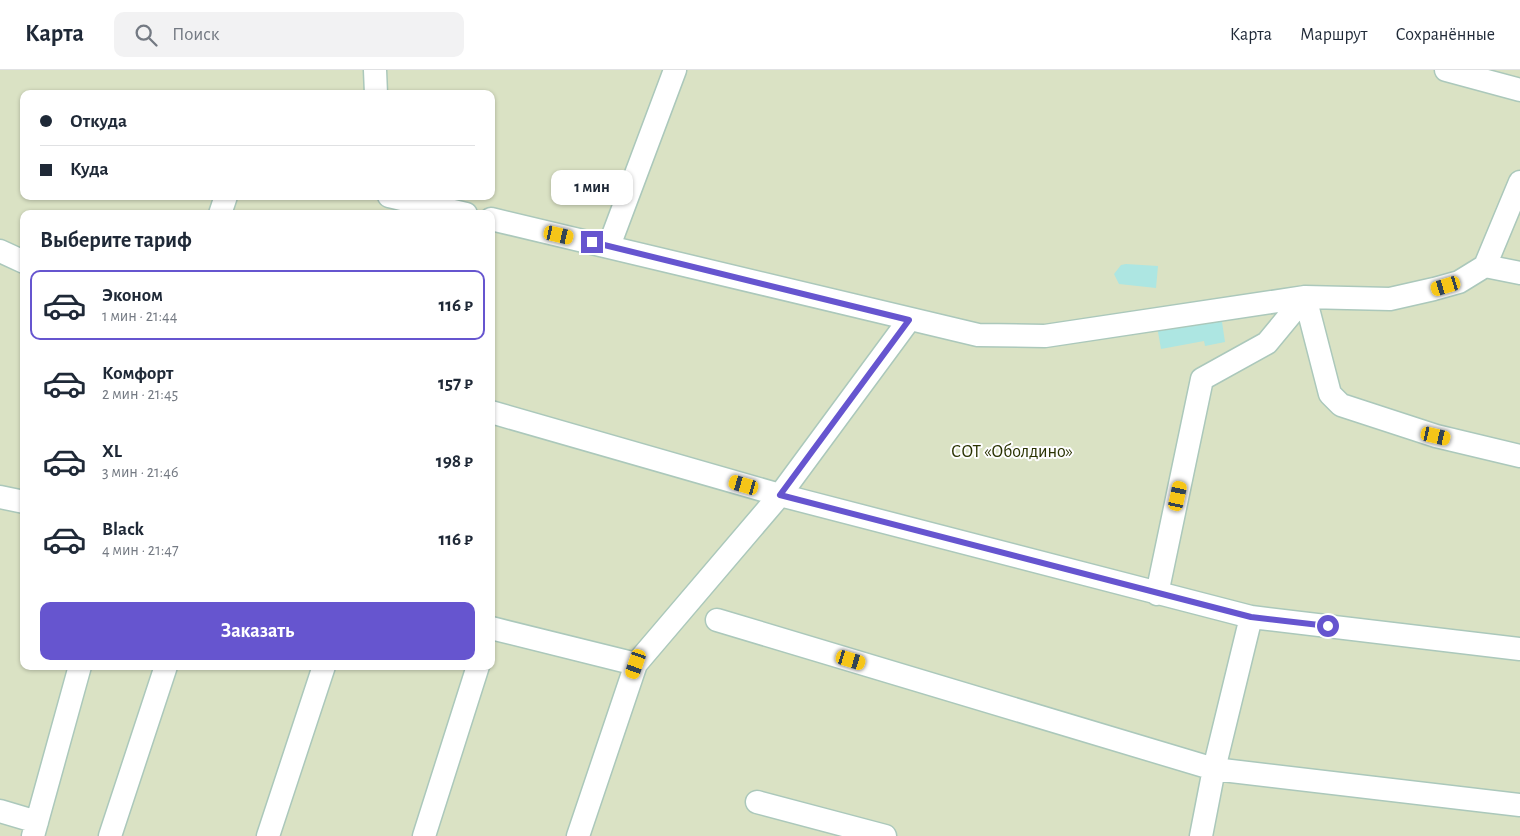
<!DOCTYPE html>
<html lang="ru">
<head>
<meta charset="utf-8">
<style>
	body { margin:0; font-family:"Alegreya Sans",sans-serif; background:#f2f2f3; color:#1f2937; height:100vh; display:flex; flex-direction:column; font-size:19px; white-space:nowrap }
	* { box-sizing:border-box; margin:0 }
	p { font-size:16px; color:#747a83 }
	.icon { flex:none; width:28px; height:28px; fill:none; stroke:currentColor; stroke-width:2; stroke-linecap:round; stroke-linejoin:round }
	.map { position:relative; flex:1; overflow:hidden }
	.details { position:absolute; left:20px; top:140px; width:475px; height:460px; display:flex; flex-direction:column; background:#fff; border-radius:10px; box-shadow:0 1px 4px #0004 }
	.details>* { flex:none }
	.hud { position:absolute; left:20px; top:20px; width:475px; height:110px; border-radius:10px; box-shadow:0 1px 4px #0004; display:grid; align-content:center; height:110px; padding:0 20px; background:#fff }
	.end { position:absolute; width:22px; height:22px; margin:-11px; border:6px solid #6655cf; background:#fff; box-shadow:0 0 0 2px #fff }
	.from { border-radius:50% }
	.bubble { position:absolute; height:35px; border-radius:10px; background:#fff; box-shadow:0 1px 4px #0004; font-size:16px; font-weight:700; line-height:35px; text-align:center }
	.car { position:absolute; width:15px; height:30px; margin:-15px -8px; border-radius:6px; box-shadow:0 0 4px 1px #0007; background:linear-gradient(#f5c518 24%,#345 0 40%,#f5c518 0 76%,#345 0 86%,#f5c518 0) }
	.hud b { display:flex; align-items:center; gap:18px; height:48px; font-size:19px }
	.hud b+b { border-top:1px solid #e0e1e3 }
	.hud i { width:12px; height:12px; background:#1f2937 }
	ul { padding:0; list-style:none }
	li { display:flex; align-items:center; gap:15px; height:70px; margin:0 10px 8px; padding:0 10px; border:2px solid transparent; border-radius:10px }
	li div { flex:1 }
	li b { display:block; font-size:19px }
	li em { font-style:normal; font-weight:700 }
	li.on { border-color:#6655cf }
	li>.icon { width:45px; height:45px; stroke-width:1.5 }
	h2 { padding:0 20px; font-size:22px; line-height:60px }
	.action { display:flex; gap:10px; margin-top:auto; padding:10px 20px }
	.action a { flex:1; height:58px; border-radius:10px; background:#6655cf; color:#fff; font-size:20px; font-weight:700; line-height:58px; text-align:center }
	header { display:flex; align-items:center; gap:30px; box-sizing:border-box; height:70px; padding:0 25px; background:#fff; border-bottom:1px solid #e0e1e3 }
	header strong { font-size:24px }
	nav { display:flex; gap:28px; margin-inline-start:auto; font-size:18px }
	.search { width:350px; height:45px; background:#f2f2f3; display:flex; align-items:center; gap:12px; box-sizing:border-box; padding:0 18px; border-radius:10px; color:#747a83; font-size:19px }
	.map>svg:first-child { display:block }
</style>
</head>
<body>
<header>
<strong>Карта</strong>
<div class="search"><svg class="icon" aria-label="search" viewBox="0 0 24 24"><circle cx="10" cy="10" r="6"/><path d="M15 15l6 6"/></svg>Поиск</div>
<nav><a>Карта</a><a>Маршрут</a><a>Сохранённые</a></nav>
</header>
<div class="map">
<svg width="1520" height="766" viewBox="0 0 1520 766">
	<rect width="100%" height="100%" fill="#dbf9eb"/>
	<path fill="#dae2c4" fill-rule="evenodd" d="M0 0H1520V766H0ZM24 24H491V126H24ZM24 144H491V596H24Z"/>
	<path fill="#ade6e2" d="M1126 194 1158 196 1156 218 1119 214 1114 204 1121 195Z
		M1221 245 1225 272 1205 276 1204 271 1161 279 1157 256Z"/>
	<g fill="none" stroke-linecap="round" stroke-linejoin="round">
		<g stroke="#abc8bb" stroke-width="25">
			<path id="minor" d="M375 0 376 24
				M1446 0 1520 20
				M389 126 466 144
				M220 144 226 126
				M491 149 978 265 1045 266 1305 227 1390 229 1434 219 1459 212 1485 196 1520 112
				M609 176 675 0
				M0 181 24 192
				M1485 196 1520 203
				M1305 227 1330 324 1341 335 1436 366 1520 386
				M491 342 780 425 1251 547 1520 579
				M0 427 24 432
				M1157 524 1202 309 1267 273 1305 227
				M717 550 1214 699 1520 735
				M491 558 636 594
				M757 732 885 766
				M0 741 37 752
				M33 766 80 596
				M110 766 166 596
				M268 766 324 596
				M424 766 478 596
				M578 766 636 594 780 425 909 250
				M1201 766 1214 699 1251 547"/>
		</g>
		<use href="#minor" stroke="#fff" stroke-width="22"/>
	</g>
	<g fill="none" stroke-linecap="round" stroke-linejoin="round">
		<path stroke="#6655cf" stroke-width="6" d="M592 172 909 250 780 425 1251 547 1328 556"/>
	</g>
	<g text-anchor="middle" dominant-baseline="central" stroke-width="4" stroke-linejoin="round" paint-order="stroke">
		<g font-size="18" fill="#293200" stroke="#fdfdfd">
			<text x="1012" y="382">СОТ «Оболдино»</text>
		</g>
	</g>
</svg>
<i class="end from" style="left:1328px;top:556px"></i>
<i class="end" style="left:592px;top:172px"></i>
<div class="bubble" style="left:551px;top:100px;width:82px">1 мин</div>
<i class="car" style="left:559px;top:165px;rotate:103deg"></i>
<i class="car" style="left:1446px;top:216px;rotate:253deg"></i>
<i class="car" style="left:1436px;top:366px;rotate:103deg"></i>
<i class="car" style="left:744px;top:415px;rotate:286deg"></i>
<i class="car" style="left:1178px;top:426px;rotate:12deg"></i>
<i class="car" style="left:851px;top:590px;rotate:107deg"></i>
<i class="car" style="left:636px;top:594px;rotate:199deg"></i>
<div class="hud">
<b><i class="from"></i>Откуда</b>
<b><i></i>Куда</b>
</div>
<section class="details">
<h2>Выберите тариф</h2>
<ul>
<li class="on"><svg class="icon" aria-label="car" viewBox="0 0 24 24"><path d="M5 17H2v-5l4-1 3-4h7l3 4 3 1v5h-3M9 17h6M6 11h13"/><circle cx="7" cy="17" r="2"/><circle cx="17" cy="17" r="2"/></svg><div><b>Эконом</b><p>1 мин · 21:44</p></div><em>116 ₽</em></li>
<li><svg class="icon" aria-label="car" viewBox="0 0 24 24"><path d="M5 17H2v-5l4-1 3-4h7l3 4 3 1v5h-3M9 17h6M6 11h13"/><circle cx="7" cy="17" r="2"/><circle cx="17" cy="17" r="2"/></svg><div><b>Комфорт</b><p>2 мин · 21:45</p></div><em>157 ₽</em></li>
<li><svg class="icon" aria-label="car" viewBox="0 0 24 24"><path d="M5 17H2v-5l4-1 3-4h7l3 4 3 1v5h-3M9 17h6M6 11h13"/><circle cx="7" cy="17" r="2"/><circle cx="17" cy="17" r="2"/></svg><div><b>XL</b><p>3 мин · 21:46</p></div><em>198 ₽</em></li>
<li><svg class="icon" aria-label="car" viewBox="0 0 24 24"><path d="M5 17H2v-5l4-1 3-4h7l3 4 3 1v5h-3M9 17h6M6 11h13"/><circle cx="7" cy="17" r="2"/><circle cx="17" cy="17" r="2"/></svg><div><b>Black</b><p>4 мин · 21:47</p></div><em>116 ₽</em></li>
</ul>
<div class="action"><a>Заказать</a></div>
</section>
</div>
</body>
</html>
